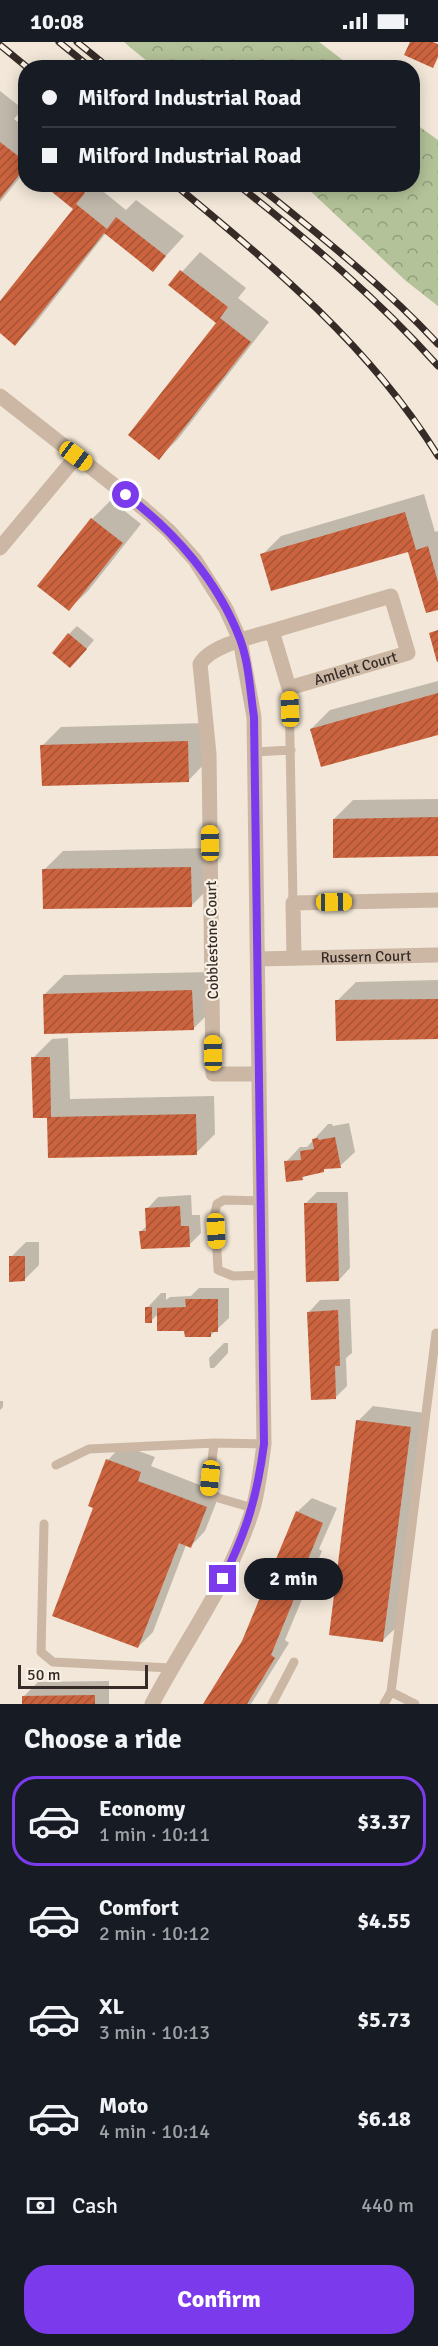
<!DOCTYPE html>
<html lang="en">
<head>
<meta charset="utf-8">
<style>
	body { margin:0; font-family:Signika,sans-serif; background:#20242c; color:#f1f3f6; height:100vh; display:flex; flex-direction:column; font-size:22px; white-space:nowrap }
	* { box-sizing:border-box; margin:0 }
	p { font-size:20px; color:#9ea1a6 }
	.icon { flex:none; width:33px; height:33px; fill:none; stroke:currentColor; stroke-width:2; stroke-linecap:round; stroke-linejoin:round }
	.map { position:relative; height:1662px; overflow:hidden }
	.sheet { display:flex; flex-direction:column; background:#171b24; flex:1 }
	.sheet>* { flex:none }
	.top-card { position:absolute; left:18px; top:18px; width:402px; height:132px; border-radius:24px; box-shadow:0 3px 15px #0003; display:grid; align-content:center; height:132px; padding:0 24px; background:#171b24 }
	.scale { position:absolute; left:18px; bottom:15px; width:130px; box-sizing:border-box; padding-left:6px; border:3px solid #362b26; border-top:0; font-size:16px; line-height:21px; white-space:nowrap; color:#362b26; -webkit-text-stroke:4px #faf1e5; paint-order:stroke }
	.end { position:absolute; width:27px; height:27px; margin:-14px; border:8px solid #7c3aed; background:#fff; box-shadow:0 0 0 3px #fff }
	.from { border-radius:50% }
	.bubble { position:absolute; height:42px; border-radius:21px; background:#171b24; box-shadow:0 3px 15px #0003; font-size:20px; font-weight:800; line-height:42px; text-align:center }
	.car { position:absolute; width:18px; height:36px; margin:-18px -9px; border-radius:8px; box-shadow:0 0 4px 2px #0007; background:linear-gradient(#f5c518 24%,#345 0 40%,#f5c518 0 76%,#345 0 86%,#f5c518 0) }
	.top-card b { display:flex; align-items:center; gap:21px; height:57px; font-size:22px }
	.top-card b+b { border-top:2px solid #363941 }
	.top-card i { width:15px; height:15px; background:#f1f3f6 }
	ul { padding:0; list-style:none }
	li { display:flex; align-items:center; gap:18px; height:90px; margin:0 12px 9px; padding:0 12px; border:3px solid transparent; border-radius:24px }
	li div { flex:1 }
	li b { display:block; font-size:22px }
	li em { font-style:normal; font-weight:800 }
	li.current { border-color:#7c3aed }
	li>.icon { width:54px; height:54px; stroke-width:1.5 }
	h2 { padding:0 24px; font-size:27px; line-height:72px }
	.pay { display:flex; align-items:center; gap:15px; height:66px; padding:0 24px; font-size:22px }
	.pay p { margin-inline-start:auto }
	.action { display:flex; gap:12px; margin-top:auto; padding:12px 24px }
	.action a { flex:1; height:69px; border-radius:24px; background:#7c3aed; color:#fff; font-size:24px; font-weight:800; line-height:69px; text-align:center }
	.status { display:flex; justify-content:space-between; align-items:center; height:42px; padding:0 30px; background:#171b24; direction:ltr }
	.status svg { height:16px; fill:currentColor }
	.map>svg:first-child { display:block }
</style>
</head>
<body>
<div class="status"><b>10:08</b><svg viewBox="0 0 49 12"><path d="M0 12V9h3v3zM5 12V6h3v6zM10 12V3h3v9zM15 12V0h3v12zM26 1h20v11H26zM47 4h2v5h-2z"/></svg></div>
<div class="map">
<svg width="438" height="1662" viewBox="0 0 438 1662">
	<defs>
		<pattern id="forest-crowns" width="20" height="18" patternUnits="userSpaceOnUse" patternTransform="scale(1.5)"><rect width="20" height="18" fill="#b3c298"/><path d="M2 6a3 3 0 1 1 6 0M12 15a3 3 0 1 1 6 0" fill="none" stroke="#929e7c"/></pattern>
		<pattern id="building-hatch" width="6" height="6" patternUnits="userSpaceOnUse" patternTransform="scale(1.5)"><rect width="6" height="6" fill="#cb633e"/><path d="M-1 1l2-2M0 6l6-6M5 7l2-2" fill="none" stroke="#a65234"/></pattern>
	</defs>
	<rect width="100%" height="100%" fill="#f2e7d8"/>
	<path fill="url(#forest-crowns)" d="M124 0H319L352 25H154Z
		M413 80 438 98V264L406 239 304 143 412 142Z"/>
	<path fill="#0003" d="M0 49 23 67 14 77 26 86V128L0 160Z
		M44 142H94L126 168 136 158 184 194 153 228 106 191 34 283 15 302 0 289V261L75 167Z
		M200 210 246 246 238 256 269 280 178 397 159 416 218 281 170 243Z
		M424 452 435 490 438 489V566L409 508 262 513 281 494Z
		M111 458 141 482 88 549 69 567 92 477Z
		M77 584 94 598 78 617 69 592Z
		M438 639V691L311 687 330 668Z
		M207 681V719L189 738 42 704 61 685Z
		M438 757V813L334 777 353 758Z
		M210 806 211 844 192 863 44 828 63 809Z
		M211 930 212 968 193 987 45 952 64 933Z
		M438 938V996L337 959 356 940Z
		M68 996 70 1057 214 1054 215 1092 196 1111 49 1115 48 1074 33 1016 52 997Z
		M349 1081 355 1110 340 1124 327 1125 323 1129 306 1132 302 1137 286 1120 300 1105H307L328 1082H332L333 1084Z
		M317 1150H348L350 1226 339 1238 305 1162Z
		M191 1153 192 1173H200L201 1191 189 1203 141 1189 148 1183 147 1167 158 1155Z
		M26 1200H39V1223L24 1238 11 1215Z
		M199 1246H229V1276L211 1293 186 1288 158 1272 151 1279 147 1266 161 1251H166V1258L170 1255 191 1254Z
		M350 1257 352 1311 346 1316 347 1344 335 1356 309 1270 320 1258Z
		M224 1301H228V1311L214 1326H210L209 1316Z
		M0 1359H3V1365L0 1368Z
		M373 1364 425 1371 398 1584 383 1598 358 1379Z
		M122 1403 155 1415 151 1424 220 1451 205 1489 191 1504 186 1503 153 1590 138 1605 95 1465 90 1463 108 1418Z
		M312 1456 337 1466 319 1507 322 1509 285 1598 289 1601 251 1662H205L243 1600 297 1470Z
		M109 1639V1662H23V1655L38 1640Z"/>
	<path fill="url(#building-hatch)" d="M410 0H433L438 2V15L433 26 404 13Z
		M0 100 26 120V130L23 128 0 157Z
		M42 142H75L85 151 76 162 107 187 116 175 166 214 153 230 104 191 15 304 0 291V259L73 167Z
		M180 228 228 265 220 276 251 300 159 418 128 393 216 281 168 243Z
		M405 470 416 508 428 504 438 540V568L426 571 408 510 271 549 260 512Z
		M91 476 123 501 69 569 37 544Z
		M438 588V620H437L429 591Z
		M68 591 87 607 70 626 52 611Z
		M438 651V693L321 725 310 687Z
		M188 699 189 740 42 744 40 703Z
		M438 775V814L333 816V777Z
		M191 825 192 865 43 867 42 827Z
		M192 948 194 988 44 992 43 952Z
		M438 957V997L336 999 335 958Z
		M31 1015H50L51 1075 196 1072 197 1113 48 1116 47 1076H33Z
		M335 1095 341 1126 324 1127V1130L302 1135 303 1138 286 1140 284 1119 301 1118 300 1109 314 1107 312 1097 318 1096 319 1098Z
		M304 1161H337L339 1239 306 1240Z
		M180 1164 181 1184H189L190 1205 141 1207 139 1189H146L145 1166Z
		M9 1214H25V1239L9 1240Z
		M185 1257H218V1290H211V1295H185L184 1289H157V1266L186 1265Z
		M145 1265H152V1281H145Z
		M338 1268 340 1324H335L336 1357 311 1358 307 1270Z
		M356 1378 411 1385 383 1600 329 1593Z
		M106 1417 141 1430 138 1439 207 1465 191 1506 179 1501 138 1606 52 1574 93 1466 88 1464Z
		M296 1469 323 1481 306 1522 308 1523 271 1613 275 1616 247 1662H203L242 1599Z
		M95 1653V1662H22V1654Z"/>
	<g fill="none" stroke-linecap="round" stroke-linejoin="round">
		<path stroke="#cbb7a4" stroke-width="9" d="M289 646 293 861
			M255 710 291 708
			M261 1159 224 1158 217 1162 215 1170 218 1228 233 1234 263 1233
			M56 1423 89 1407 214 1401
			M253 1466 208 1453 214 1401 264 1402
			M44 1482 41 1610 53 1620 171 1626
			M391 1650 415 1662
			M272 1662 294 1620
			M384 1662 391 1650 436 1291 438 1292"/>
		<g stroke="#cbb7a4" stroke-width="15">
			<path d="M0 354 143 466 169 489 195 518 226 567 240 598 254 675 264 1402C261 1423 259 1445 253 1466 232 1536 186 1597 152 1662"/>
			<path d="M0 506 76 415"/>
			<path d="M294 916 293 861 438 858"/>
			<path id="s1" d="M258 917 438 913"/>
			<path id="s2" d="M259 1032H213L209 712 200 622C211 603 252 595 272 589L289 646 408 611 391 554 272 589"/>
		</g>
		<g stroke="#362b26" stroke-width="7">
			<path id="rail" d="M59 0 91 26
				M77 0 109 26
				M0 3 28 26
				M174 142C272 223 371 305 438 414
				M237 142C309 199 377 256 438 324
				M256 142C319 193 383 243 438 302"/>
		</g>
		<use href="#rail" stroke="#faf1e5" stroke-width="4.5" stroke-dasharray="14" stroke-linecap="butt"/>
	</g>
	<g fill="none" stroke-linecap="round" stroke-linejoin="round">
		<path stroke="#7c3aed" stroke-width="8" d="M126 453C175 490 218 539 240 597 249 621 250 649 254 675L264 1402C257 1455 247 1488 223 1537"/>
	</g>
	<g text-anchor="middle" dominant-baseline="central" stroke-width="4.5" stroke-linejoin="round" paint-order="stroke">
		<g font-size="15" fill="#362b26" stroke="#faf1e5">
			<text stroke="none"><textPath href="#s2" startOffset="666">Amleht Court</textPath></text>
			<text transform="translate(212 898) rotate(-91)">Cobblestone Court</text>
			<text stroke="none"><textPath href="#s1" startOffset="108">Russern Court</textPath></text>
		</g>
	</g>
</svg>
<div class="scale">50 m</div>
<i class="end from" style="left:126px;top:453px"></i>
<i class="end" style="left:223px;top:1537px"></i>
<div class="bubble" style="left:244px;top:1516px;width:99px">2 min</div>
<i class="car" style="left:76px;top:414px;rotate:127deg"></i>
<i class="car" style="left:290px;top:667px;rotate:358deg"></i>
<i class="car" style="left:210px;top:801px;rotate:359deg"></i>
<i class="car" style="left:334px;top:860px;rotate:89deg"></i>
<i class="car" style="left:213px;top:1011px;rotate:359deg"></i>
<i class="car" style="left:216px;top:1189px;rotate:177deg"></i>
<i class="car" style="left:210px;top:1436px;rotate:186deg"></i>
<div class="top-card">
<b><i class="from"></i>Milford Industrial Road</b>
<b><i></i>Milford Industrial Road</b>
</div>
</div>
<section class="sheet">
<h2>Choose a ride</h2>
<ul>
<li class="current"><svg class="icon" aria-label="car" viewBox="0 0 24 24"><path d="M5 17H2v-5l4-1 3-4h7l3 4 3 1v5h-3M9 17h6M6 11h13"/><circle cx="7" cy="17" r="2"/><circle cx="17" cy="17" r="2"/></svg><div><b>Economy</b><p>1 min · 10:11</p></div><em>$3.37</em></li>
<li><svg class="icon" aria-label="car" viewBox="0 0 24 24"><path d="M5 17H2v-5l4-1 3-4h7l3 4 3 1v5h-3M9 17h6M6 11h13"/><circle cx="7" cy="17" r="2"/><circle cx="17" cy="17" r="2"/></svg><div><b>Comfort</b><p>2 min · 10:12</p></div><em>$4.55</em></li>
<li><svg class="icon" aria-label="car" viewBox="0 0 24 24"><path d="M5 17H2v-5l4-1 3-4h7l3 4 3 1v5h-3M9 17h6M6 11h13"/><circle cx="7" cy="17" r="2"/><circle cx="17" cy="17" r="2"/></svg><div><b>XL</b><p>3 min · 10:13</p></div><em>$5.73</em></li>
<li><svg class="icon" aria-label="car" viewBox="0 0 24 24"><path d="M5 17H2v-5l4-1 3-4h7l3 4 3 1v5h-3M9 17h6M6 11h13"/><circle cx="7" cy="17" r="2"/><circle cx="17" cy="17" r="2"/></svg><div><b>Moto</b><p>4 min · 10:14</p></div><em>$6.18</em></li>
</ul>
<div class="pay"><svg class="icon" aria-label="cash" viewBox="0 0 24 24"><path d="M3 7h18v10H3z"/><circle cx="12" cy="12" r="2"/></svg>Cash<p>440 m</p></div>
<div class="action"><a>Confirm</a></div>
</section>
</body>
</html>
